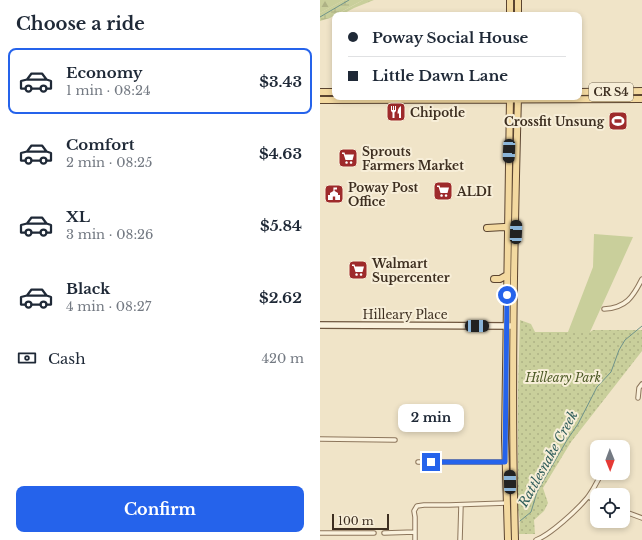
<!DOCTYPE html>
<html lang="en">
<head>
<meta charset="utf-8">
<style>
	body { margin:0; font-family:"Libre Baskerville",serif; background:#f6f6f7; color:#1f2937; height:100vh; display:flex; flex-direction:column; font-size:15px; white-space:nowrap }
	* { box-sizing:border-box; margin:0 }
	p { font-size:13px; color:#747a83 }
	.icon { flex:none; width:22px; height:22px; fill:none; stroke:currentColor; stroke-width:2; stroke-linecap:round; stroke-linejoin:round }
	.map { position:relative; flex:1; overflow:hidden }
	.panel { display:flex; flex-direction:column; background:#fff; width:320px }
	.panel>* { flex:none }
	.hud { position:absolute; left:12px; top:12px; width:250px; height:88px; border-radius:8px; box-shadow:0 2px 6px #0003; display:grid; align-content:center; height:88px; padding:0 16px; background:#fff }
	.needle { width:26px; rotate:179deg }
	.controls { position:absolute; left:270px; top:440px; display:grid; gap:8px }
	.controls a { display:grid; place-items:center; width:40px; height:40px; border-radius:8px; background:#fff; box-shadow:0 2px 6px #0003; font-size:20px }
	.scale { position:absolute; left:12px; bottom:10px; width:57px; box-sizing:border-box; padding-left:4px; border:2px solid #3d2e20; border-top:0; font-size:11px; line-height:14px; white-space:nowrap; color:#3d2e20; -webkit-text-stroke:3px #f7eed8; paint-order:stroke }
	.end { position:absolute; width:18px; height:18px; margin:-9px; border:5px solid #2563eb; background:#fff; box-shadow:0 0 0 2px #fff }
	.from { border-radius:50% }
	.bubble { position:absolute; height:28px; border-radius:8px; background:#fff; box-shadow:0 2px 6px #0003; font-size:13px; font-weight:700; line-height:28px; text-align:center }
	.car { position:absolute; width:12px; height:24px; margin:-12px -6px; border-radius:5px; box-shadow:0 0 3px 1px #0007; background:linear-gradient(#222 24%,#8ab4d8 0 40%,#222 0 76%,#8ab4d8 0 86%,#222 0) }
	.hud b { display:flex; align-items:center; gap:14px; height:38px; font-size:15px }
	.hud b+b { border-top:1px solid #e0e1e3 }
	.hud i { width:10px; height:10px; background:#1f2937 }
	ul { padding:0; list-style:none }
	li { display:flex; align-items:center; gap:12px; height:66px; margin:0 8px 6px; padding:0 8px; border:2px solid transparent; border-radius:8px }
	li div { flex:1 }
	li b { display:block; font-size:15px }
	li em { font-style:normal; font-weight:700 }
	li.on { border-color:#2563eb }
	li>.icon { width:36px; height:36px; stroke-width:1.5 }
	h2 { padding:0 16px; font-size:18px; line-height:48px }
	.pay { display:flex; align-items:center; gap:10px; height:44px; padding:0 16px; font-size:15px }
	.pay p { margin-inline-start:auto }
	.button { display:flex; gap:8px; margin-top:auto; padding:8px 16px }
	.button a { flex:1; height:46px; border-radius:8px; background:#2563eb; color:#fff; font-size:16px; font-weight:700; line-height:46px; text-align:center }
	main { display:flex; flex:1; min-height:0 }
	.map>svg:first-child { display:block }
</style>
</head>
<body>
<main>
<section class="panel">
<h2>Choose a ride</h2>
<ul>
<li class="on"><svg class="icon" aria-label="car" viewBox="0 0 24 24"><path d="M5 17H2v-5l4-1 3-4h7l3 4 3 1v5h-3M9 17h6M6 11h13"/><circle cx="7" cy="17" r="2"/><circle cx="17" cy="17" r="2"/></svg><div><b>Economy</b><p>1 min · 08:24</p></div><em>$3.43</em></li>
<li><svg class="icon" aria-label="car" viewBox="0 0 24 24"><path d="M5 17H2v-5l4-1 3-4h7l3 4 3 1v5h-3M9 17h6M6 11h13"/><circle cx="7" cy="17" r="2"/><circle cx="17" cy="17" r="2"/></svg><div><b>Comfort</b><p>2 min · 08:25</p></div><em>$4.63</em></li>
<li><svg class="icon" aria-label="car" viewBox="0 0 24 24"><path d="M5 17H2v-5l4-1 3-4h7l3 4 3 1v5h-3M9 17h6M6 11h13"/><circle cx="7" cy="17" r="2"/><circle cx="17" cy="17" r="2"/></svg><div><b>XL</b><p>3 min · 08:26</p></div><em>$5.84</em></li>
<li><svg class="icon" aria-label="car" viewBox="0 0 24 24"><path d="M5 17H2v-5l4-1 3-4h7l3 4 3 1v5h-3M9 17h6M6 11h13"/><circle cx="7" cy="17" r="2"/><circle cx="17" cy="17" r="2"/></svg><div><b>Black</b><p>4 min · 08:27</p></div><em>$2.62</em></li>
</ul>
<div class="pay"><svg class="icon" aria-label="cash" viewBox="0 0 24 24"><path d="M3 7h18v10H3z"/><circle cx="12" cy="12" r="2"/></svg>Cash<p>420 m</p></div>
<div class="button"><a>Confirm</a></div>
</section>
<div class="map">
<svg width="322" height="540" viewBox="0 0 322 540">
	<defs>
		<pattern id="forest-firs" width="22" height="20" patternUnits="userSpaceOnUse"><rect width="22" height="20" fill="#c9cf9b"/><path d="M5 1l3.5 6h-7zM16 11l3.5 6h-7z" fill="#aeb285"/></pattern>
		<pattern id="wetland-marsh" width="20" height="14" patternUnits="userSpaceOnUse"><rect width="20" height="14" fill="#c9cf9b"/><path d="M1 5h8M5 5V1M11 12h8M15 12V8" fill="none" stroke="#aeb285"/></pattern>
		<pattern id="park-dots" width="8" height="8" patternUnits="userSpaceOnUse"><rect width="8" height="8" fill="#c9cf9b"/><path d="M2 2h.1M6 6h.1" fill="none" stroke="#aeb285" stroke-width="1.8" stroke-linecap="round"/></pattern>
	</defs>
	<rect width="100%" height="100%" fill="#f0e4c8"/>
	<path fill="#c9cf9b" d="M274 234 313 237 270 332H248L273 267Z"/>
	<path fill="url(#forest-firs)" d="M0 0H24L0 13Z
		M43 0H54L34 8 21 15H16Z"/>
	<path fill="url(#wetland-marsh)" d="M24 0H43L10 18 0 21V13Z"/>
	<path fill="url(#park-dots)" d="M200 320 211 324 215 332H270L273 330H322V351L251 442 223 488 228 503 224 511 214 520 215 534H199L200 521 198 509V391Z"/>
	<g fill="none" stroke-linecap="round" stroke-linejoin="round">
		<path stroke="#6f938a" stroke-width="1" d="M0 17 29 0
			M200 521 211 512 217 492 247 440 258 424 277 387 291 372 299 350 305 340 322 326"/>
		<g stroke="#8d765c" stroke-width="5.5">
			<path id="street" d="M284 309C306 308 313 297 322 279
				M318 398 319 388 322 384
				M0 439 75 440
				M98 462H185
				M268 497 277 501
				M303 511 322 518
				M0 533H54
				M64 533 95 532
				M95 540V517L94 511 97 506 104 505H129L187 503
				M140 540 141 505
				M216 540C230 535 257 510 267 498 273 491 277 481 282 473"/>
		</g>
		<g stroke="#6f573f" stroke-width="8">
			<path id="secondary" d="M0 325 191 326"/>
		</g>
		<g stroke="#5b4430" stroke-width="8">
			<path id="primary" d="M190 15V0
				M198 15V0
				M0 92H15
				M259 92 322 91
				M0 100 322 99
				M167 228 184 227 191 229
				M174 279H180L187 275
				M188 540 185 438 190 97
				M195 540C191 392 194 245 198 97"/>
		</g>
		<use href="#street" stroke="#faf1dc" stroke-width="3.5"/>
		<use href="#secondary" stroke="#faf1dc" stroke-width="5.5"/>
		<use href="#primary" stroke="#f3d9a0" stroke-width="6"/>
	</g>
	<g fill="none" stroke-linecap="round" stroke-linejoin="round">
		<path stroke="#2563eb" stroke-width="5" d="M111 462H185L187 295"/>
	</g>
	<defs>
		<g id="restaurant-square" transform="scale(1)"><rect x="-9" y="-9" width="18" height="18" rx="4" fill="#9e2a2b" stroke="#f7eed8"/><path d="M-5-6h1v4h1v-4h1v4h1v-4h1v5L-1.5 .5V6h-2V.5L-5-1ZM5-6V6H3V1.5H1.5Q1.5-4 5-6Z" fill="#fff"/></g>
		<g id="stadium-square" transform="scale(1)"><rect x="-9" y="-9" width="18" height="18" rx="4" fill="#9e2a2b" stroke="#f7eed8"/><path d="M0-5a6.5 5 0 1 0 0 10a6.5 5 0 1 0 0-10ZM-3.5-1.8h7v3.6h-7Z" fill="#fff"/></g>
		<g id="supermarket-square" transform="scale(1)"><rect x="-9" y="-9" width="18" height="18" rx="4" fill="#9e2a2b" stroke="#f7eed8"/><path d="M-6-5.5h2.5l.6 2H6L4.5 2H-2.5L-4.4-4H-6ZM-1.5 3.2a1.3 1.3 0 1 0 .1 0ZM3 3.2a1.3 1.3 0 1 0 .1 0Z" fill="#fff"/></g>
		<g id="civic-square" transform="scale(1)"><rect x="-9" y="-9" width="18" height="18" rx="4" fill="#9e2a2b" stroke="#f7eed8"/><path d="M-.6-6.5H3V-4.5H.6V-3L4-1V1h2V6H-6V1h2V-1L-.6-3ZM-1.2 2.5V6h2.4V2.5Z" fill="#fff"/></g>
	</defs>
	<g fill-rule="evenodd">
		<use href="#restaurant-square" x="76" y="112"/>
		<use href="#stadium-square" x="298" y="121"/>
		<use href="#supermarket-square" x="28" y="158"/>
		<use href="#supermarket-square" x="123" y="191"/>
		<use href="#civic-square" x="14" y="194"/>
		<use href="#supermarket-square" x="38" y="270"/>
	</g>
	<g text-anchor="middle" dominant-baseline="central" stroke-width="4" stroke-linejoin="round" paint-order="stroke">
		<rect fill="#f7eed8" stroke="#756857" stroke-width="1" x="269" y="83" width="44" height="18" rx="3"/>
		<g font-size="11" font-weight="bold" fill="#3d2e20">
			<text x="291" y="92">CR S4</text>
		</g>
		<g font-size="12" font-weight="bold" fill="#3d2e20" stroke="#f7eed8" text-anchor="start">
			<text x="90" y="112">Chipotle</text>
			<text x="284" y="121" text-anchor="end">Crossfit Unsung</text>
			<text x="42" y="151">Sprouts<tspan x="42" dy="14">Farmers Market</tspan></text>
			<text x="28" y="187">Poway Post<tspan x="28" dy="14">Office</tspan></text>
			<text x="137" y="191">ALDI</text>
			<text x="52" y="263">Walmart<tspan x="52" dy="14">Supercenter</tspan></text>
		</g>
		<g font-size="12" fill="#3d2e20" stroke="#f7eed8">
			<text x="85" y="314">Hilleary Place</text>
		</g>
		<g font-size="12" font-style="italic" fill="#4d5a26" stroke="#f7eed8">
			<text x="243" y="377">Hilleary Park</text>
		</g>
		<g font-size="13" font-style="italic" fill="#2f5d5a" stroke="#f7eed8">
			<text transform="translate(228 459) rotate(-61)">Rattlesnake Creek</text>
		</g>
	</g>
</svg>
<div class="controls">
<a><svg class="needle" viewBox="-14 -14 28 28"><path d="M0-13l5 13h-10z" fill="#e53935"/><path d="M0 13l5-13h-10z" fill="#747a83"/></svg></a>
<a><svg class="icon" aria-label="locate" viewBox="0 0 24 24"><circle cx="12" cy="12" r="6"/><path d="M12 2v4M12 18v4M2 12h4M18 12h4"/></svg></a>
</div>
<div class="scale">100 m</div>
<i class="end from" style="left:187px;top:295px"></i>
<i class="end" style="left:111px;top:462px"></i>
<div class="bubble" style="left:78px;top:404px;width:66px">2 min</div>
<i class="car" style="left:189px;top:151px;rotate:182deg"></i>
<i class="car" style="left:196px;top:232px;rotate:2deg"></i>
<i class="car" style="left:157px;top:326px;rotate:90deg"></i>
<i class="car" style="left:190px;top:482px;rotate:359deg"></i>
<div class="hud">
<b><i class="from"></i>Poway Social House</b>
<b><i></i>Little Dawn Lane</b>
</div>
</div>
</main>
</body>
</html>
